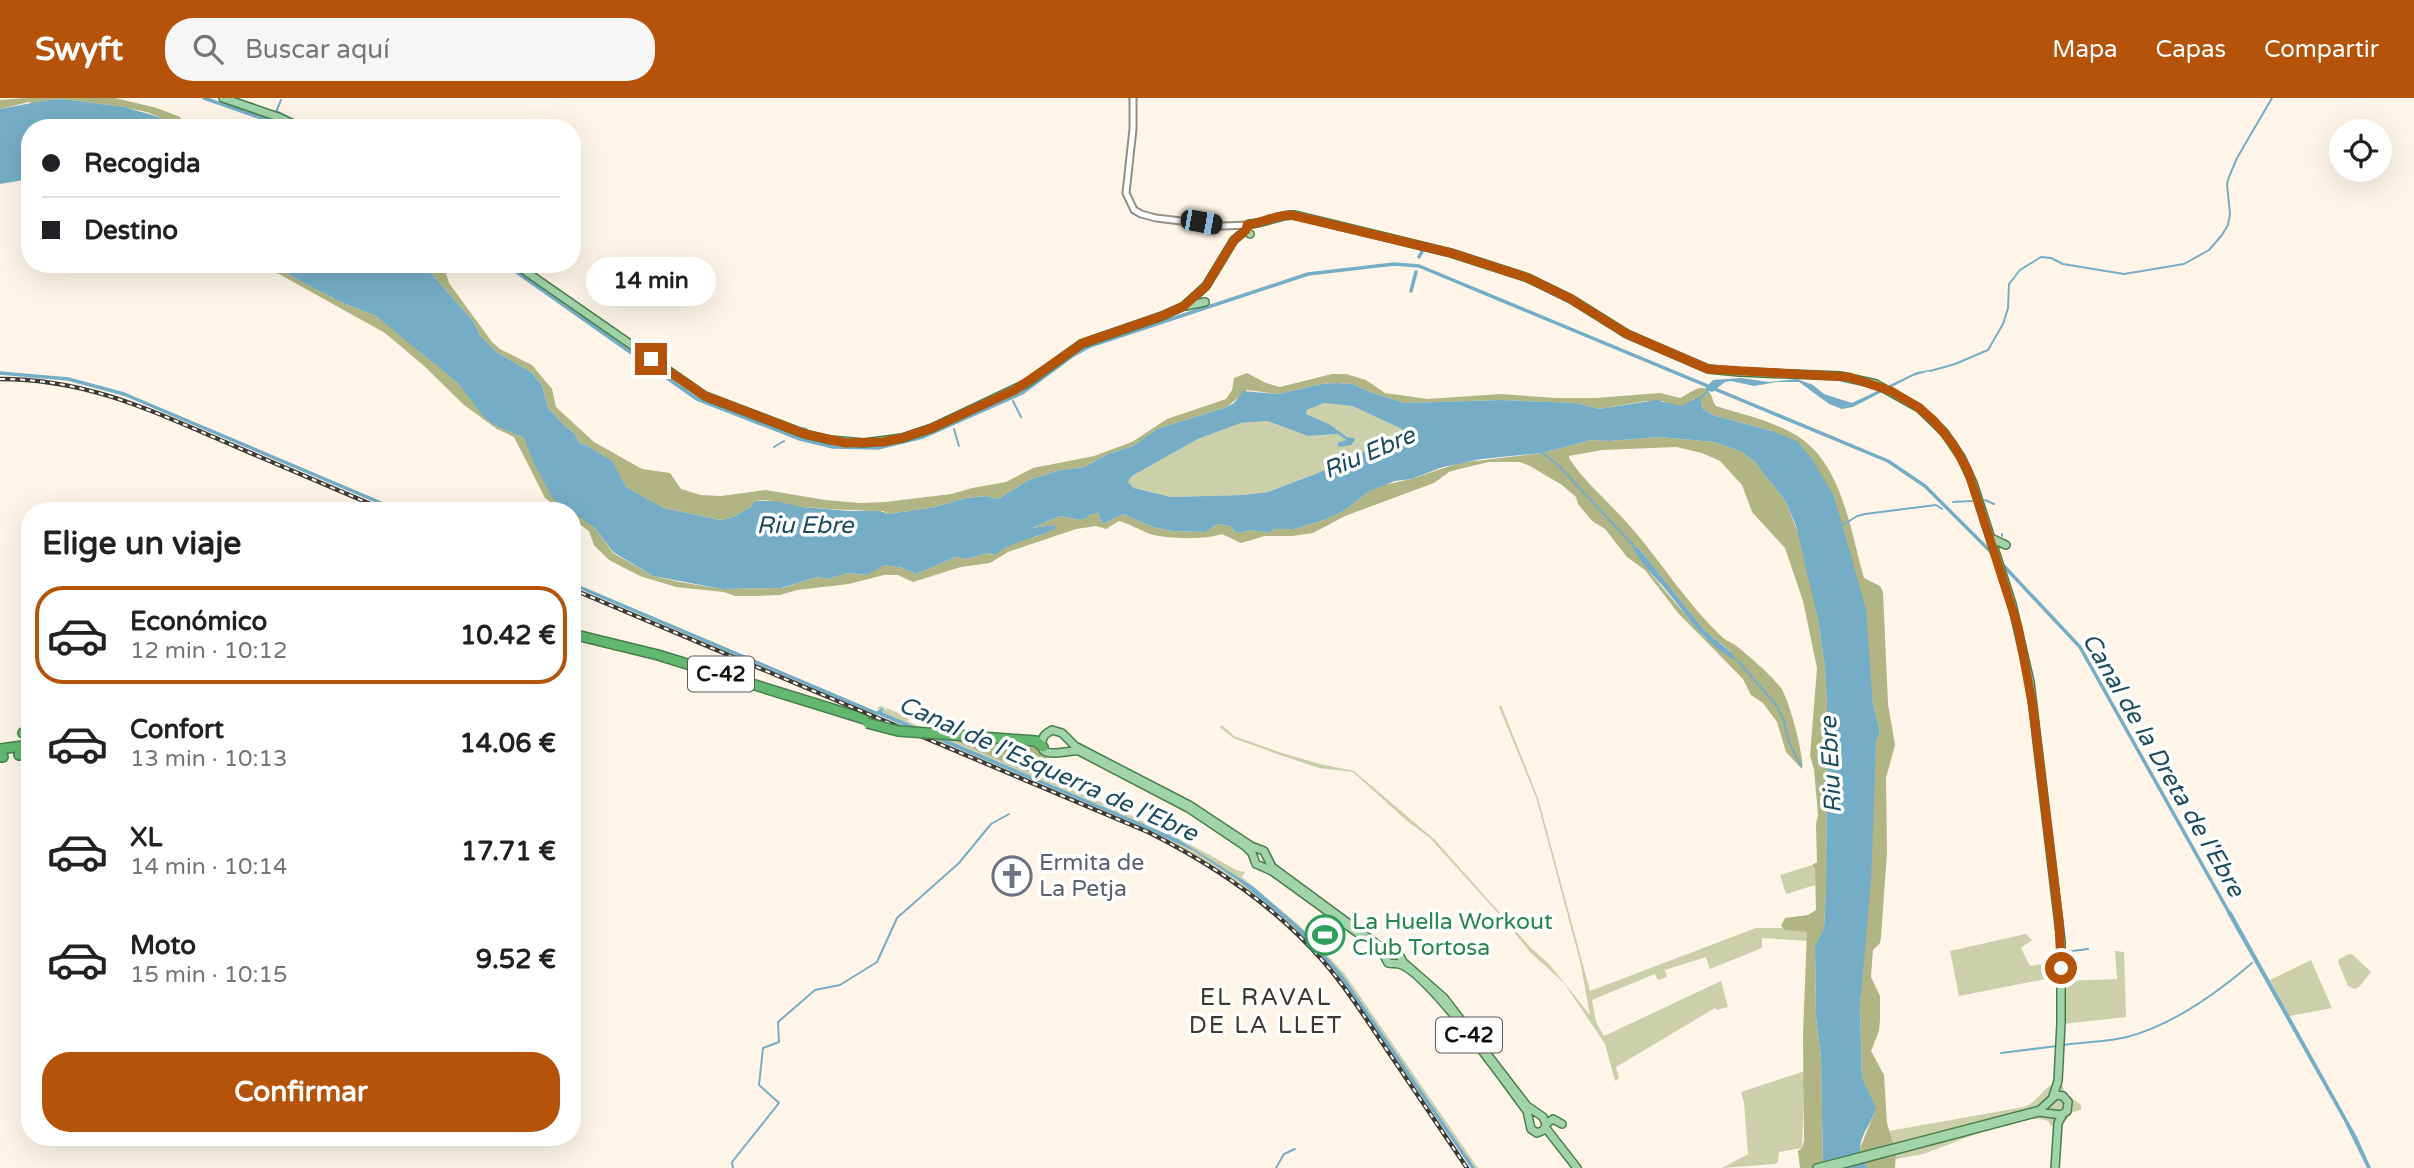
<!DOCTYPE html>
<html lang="es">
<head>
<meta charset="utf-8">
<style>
	body { margin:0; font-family:"Varela Round",sans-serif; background:#f6f6f6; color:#202124; height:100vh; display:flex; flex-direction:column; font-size:26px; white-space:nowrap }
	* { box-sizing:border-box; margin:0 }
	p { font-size:23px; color:#757577 }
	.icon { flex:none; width:38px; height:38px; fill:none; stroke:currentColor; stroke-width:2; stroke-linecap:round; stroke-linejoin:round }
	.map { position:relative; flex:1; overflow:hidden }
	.side { position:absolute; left:21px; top:404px; width:560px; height:644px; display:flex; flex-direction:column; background:#fff; border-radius:28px; box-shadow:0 7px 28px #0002 }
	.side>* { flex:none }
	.guide { position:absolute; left:21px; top:21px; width:560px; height:154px; border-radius:28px; box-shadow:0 7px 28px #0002; display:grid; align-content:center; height:154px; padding:0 21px; background:#fff }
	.controls { position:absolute; left:2329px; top:21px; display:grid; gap:14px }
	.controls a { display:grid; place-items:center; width:63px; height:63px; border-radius:50%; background:#fff; box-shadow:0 7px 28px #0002; font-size:35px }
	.end { position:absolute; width:32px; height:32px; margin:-16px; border:9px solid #b45309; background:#fff; box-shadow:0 0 0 4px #fff }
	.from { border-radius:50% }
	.bubble { position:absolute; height:49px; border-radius:24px; background:#fff; box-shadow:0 7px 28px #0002; font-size:23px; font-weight:700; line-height:49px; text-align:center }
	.car { position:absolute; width:21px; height:42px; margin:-21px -10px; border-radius:9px; box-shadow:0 0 5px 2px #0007; background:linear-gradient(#222 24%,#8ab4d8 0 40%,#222 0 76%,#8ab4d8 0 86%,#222 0) }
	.guide b { display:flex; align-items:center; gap:24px; height:66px; font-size:26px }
	.guide b+b { border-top:2px solid #e0e0e0 }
	.guide i { width:18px; height:18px; background:#202124 }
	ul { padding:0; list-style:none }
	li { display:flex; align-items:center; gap:21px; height:98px; margin:0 14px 10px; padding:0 7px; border:4px solid transparent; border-radius:28px }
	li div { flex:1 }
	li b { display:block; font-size:26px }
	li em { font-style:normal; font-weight:700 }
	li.current { border-color:#b45309 }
	li>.icon { width:63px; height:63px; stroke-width:1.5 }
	h2 { padding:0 21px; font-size:32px; line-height:84px }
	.cta { display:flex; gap:14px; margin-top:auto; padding:14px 21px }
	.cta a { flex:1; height:80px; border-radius:28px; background:#b45309; color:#fff; font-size:28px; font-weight:700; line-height:80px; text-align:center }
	header { display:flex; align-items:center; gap:42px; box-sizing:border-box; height:98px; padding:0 35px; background:#b45309; color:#fff }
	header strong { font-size:33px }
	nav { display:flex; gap:38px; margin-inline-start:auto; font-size:24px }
	.search { width:490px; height:63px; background:#f6f6f6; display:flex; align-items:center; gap:18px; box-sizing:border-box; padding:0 24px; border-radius:28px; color:#757577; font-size:26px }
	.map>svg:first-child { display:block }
</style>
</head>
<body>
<header>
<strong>Swyft</strong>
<div class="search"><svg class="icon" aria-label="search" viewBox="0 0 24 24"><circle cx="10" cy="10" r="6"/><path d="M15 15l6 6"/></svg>Buscar aquí</div>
<nav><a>Mapa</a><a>Capas</a><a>Compartir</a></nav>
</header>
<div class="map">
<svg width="2414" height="1070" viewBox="0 0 2414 1070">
	<rect width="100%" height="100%" fill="#fef5e8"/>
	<path fill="#cbcfaa" d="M1324 305 1352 308 1402 331 1403 336 1318 375 1268 394 1242 397 1171 399 1134 390 1128 384 1132 378 1198 341 1241 325 1267 323 1308 338 1338 336 1346 342 1337 345 1338 349 1353 345 1354 344 1329 326 1306 316 1307 312Z
		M1501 607 1538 700 1590 893 1756 830H1782L1807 834V843L1762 840V850L1710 871 1706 859 1665 872 1667 879 1658 882 1655 876 1592 902 1596 924 1604 938 1721 883 1728 909 1717 912 1715 910 1616 969 1619 980 1615 983 1605 946 1564 885 1530 854 1507 825 1430 740 1406 722 1353 674 1319 670 1280 657 1233 640 1220 629 1222 627 1234 638 1282 655 1320 666 1354 673 1435 742 1530 849 1549 866 1590 917 1580 863 1536 699 1499 609Z
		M880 608 884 609 910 620 907 623C1017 670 1133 711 1236 772L1245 774 1242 779 1299 827 1344 875 1478 1070H1475L1342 876 1303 832 1254 789 1175 740 882 614 883 612 888 614 885 610 876 612Z
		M874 615 1133 725 1194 753 1239 783 1292 827 1335 873 1471 1070 1350 895 1326 865 1288 826 1238 784 1171 744Z
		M1812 767 1815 770V787L1786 796 1780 777Z
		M2026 836 2032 842 2021 850 2030 868 2054 864 2056 879 1959 898 1950 853Z
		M2115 853 2124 854 2126 919 2063 926V883L2117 881Z
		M2349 856 2353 857 2371 874 2359 889 2355 891 2348 888 2338 864 2339 861Z
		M2311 862 2332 910 2289 918 2270 882Z
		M1805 973 1802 1050 1779 1054 1778 1064 1775 1066 1722 1070 1748 1056 1744 1005 1741 994Z
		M2061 983 2065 995 2081 1007V1012L2073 1014 2063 1025 2051 1028 2048 1023C2026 1012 1948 1048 1923 1056 1914 1058 1905 1059 1896 1061L1889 1033 2024 1009C2040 1003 2045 985 2061 983Z"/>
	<path fill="#b0b583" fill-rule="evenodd" d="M26 0H115L157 10 180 19 183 25 195 30C179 30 167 23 152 16 143 12 133 12 125 9L60 1 35 6 29 4 0 11V2Z
		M261 166H273L298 182 343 205 376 218 388 227 458 285 494 327 524 340 552 399 572 413H562L545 400 514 339 497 331 464 307 423 267 385 235Z
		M423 166H439L445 172 449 185 492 244 500 251 532 267 552 291 556 309 594 344 642 371 670 375 681 391 701 397 721 398 766 392 825 402 860 405 885 404 951 396 972 390 1006 384 1033 370 1094 358 1132 344 1167 321 1226 301 1232 292 1234 280 1247 275 1266 285 1280 289 1332 276H1346L1366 282 1385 295 1428 301 1501 296 1556 300H1596L1660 295 1680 300C1688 297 1703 281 1711 297 1713 301 1713 305 1716 308 1741 316 1769 322 1792 335 1842 361 1850 432 1864 480L1880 488 1883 494 1888 606 1895 647 1886 680 1887 754 1881 839 1880 845 1873 852 1871 879 1880 898V922L1879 933 1871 953 1884 977 1887 1025 1896 1055 1895 1070H1868L1862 1063 1859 1053 1875 1013 1862 980 1860 907 1876 645 1880 634 1873 607 1866 526 1834 398 1772 333 1713 317 1703 311 1701 304 1694 301 1688 306 1681 308H1673L1663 303H1646L1599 311 1576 305 1501 302 1405 305 1372 295 1353 286 1338 285 1321 286 1279 296 1247 292 1227 309 1157 331 1133 348 1108 356 1084 369 1060 372 1029 382 998 401 986 398 966 400 935 409 889 416 883 413C856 413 830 411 804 409 787 408 773 400 755 403L751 409 731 420 720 422 664 410 626 389 611 363 586 347 580 346 575 336 566 329 548 310 542 287 531 274 496 254 480 237 473 223Z
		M1660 339 1714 344 1742 354 1755 364 1786 404 1803 448 1818 521 1825 569 1827 609 1826 792 1824 830 1819 840 1815 859 1816 919 1821 960 1823 1070H1800L1798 1053 1802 1050 1804 1043 1803 936 1807 834 1785 832 1781 828 1785 820 1808 817 1816 812 1815 770 1812 767 1817 764 1816 726 1818 717 1814 671 1810 658 1817 570 1803 503 1785 450 1752 414 1742 387 1720 363 1702 355 1676 349 1602 352 1569 358V360C1585 385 1610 405 1629 427 1661 463 1686 505 1721 538 1726 543 1733 545 1739 550 1750 559 1773 579 1781 590 1789 601 1805 661 1802 671L1786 654 1777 624 1763 605 1751 597 1743 581 1678 515 1645 472 1627 459 1605 431 1592 423 1578 406 1576 399 1562 387 1530 368 1520 364H1489L1459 371 1449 374 1434 385 1345 418 1313 435 1292 438H1265L1241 445 1222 436C1206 442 1167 441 1150 436 1140 432 1130 426 1119 423L1106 431 1096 428 1076 431 1008 454 990 465 961 469 913 484 898 477H884L849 486 797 492 780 497 759 498H735L724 494 676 489 640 478 609 462 594 447 589 433 572 421V413L595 430 613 455 653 478 680 484 722 491 782 490 817 479 828 481 848 475 865 477 884 467 903 470 916 476 956 459 966 461 988 455 992 457 1020 442 1035 439 1055 431V427L1032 430 1060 418 1080 422 1086 420 1088 417 1098 415 1103 426 1123 416 1153 429 1172 433 1206 434 1217 426 1230 428 1237 435 1253 432 1268 435 1275 431H1294L1324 422 1342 414 1370 393 1384 387 1411 381 1459 365 1542 355 1592 342 1610 343ZM1631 445 1641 453 1705 533 1733 555 1705 540 1651 476Z
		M948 640 1033 646 1047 660 1043 665 1034 666 1028 674Z"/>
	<path fill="#75adc6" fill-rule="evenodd" d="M61 1 125 9C142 15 164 18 180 30H30V81L0 86V11C21 7 40 3 61 1Z
		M273 166H423L473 223 480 237 496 254 531 274 542 287 548 310 566 329 575 336 580 346 586 347 612 363 626 389 664 410 720 422 731 420 751 409 755 403H776L802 409 850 413H880L889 416 935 409 966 400 986 398 998 401 1029 382 1060 372 1084 369 1108 356 1133 348 1157 331 1227 309 1234 305 1243 293 1279 296 1321 286 1338 285 1353 286 1372 295 1405 305 1501 302 1576 305 1599 311 1656 302 1681 308 1697 300 1700 301 1703 311 1713 317 1772 333 1797 343 1812 361 1834 398 1866 511 1873 607 1880 634 1876 645 1871 784 1860 907 1862 980 1876 1010C1869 1033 1849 1047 1868 1070H1823L1821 960 1816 919 1815 848 1824 830 1826 792 1827 609 1825 569 1818 521 1796 428 1786 404 1755 364 1742 354 1714 344 1660 339 1610 343 1592 342 1542 355 1482 361 1443 369 1411 381 1395 383 1370 393 1342 414 1324 422 1294 431H1275L1268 435 1252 432 1237 435 1230 428 1217 426 1206 434 1172 433 1153 429 1123 416 1103 426 1098 415 1088 417 1087 420 1080 422 1060 418 1032 430 1055 427V431C1034 441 1012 443 994 457L988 455 966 461 956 459 916 476 903 470 884 467 867 477 848 475 828 481 817 479 781 490 722 491 653 478 613 454 595 430 553 401 533 363 524 340 494 327 483 318 458 285 376 218 343 205 298 182ZM1324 305 1352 308 1402 331 1403 336 1318 375 1268 394 1242 397 1171 399 1134 390 1128 384 1132 378 1198 341 1241 325 1267 323 1308 338 1338 336 1346 342 1337 345 1338 349 1351 347 1355 342 1354 340 1347 339 1329 326 1306 316 1307 312Z
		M1930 272H1933L1913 278 1853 309 1842 311 1829 306 1799 284H1777L1754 288 1731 283 1725 284 1712 294 1705 291 1713 282 1741 280 1769 284 1797 281 1813 287 1824 296 1852 305 1917 274Z
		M1630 444 1641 453 1705 533 1731 554 1737 563C1706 548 1688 519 1667 493 1654 478 1638 463 1630 444Z
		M882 610 888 614 883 612 882 614 1176 740 1254 789 1303 832 1342 876 1475 1070H1471L1335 873 1292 827 1239 783 1194 753 1133 725 874 615Z
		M2231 813 2357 1039 2371 1070H2367L2344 1023 2227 815Z"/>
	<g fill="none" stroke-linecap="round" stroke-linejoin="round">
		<path stroke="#75adc6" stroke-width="2" d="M276 13 298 24
			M276 14 281 2
			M270 30 271 29
			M1085 241 1111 232
			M1050 264 1072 248
			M1930 273 1955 266 1988 252 2003 226 2008 210 2009 186 2020 172 2041 159 2051 160 2063 166 2124 176 2184 166 2209 152 2222 137 2228 127 2230 116 2227 86 2229 79 2237 60 2272 0
			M1699 301 1708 293
			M1013 303 1021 319
			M927 328 944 321
			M804 330 813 335
			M954 331 959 348
			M774 349 784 343
			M1542 355 1558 367 1632 446
			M1985 402 1994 406
			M1953 404 1972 403
			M1840 429 1857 418 1865 416 1936 407 1942 411
			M2002 436V438
			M1738 563 1777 608 1784 623 1789 644 1801 668
			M2065 854 2088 851
			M2045 863 2058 861
			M2062 947C2083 944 2106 944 2127 939 2173 927 2217 895 2252 865
			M2001 955 2057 948
			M733 1070 732 1064 779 1005 759 987 763 950 779 944 778 924 815 892 840 887 877 864 897 820 959 765 991 726 1009 716
			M1276 1070 1284 1056 1295 1051"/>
		<path stroke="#75adc6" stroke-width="3.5" d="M204 0 290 30
			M1419 159 1424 150
			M505 166 697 301 800 341 833 349 878 350 923 339 1022 295 1072 258 1090 248 1308 176 1394 166 1419 168 1888 363 1925 388 1994 457
			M1411 193 1416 174
			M0 275 68 281 124 296 400 413
			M2002 466 2080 549 2231 818
			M572 486 876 615"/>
		<g stroke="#968e83" stroke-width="9">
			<path id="secondary" d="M1133 0V31L1126 95 1134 112 1141 116 1156 120 1223 128 1248 127"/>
		</g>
		<g stroke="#477e4c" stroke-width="10">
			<path id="primary" d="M223 0 278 19 302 30
				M1250 136 1246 132 1249 126C1265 126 1278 116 1295 117L1451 155 1528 180 1571 201 1627 236 1708 271 1739 274 1840 278 1876 286 1919 310 1944 334 1961 359 1973 385 2012 506 2030 584 2061 843V925L2058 983 2053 998
				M515 166 705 298 805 336 830 342 864 345 902 340 932 330 1027 285 1081 246 1162 218 1184 208 1206 188 1234 142 1246 132
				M1186 208 1205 204
				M1991 440 2006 447
				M1052 632 1062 635 1075 648 1189 707 1251 748 1264 753 1272 769 1378 847 1397 852 1403 864 1444 900 1527 1008 1543 1019 1546 1026 1544 1032 1537 1035 1531 1031 1527 1013C1506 985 1427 873 1399 866 1395 865 1392 866 1388 865L1381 852 1272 773 1256 766 1252 755 1245 748 1190 711 1079 653C1070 651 1034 665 1043 640 1045 635 1048 635 1052 632Z
				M1546 1026 1553 1021 1562 1026
				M1545 1029 1577 1070
				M1817 1070 2040 1012 2056 997 2063 998 2068 1004 2067 1013 2061 1017 2039 1014 1828 1070
				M2055 1070 2058 1025 2063 1016"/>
		</g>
		<g stroke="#477e4c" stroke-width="12">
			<path id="highway" d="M572 536 658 557 868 622
				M23 635 30 636
				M955 637 1036 643 1043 649
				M0 651 30 647
				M19 657 30 655
				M0 659H3"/>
		</g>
		<use href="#secondary" stroke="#fff" stroke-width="5"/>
		<use href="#primary" stroke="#a1d4a8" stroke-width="7"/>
		<use href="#highway" stroke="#62b86e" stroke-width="9"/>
		<g stroke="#3e3a34" stroke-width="4.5">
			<path id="rail" d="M0 281C85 281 148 311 225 344 279 367 333 390 387 413
				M572 491 1148 734C1214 767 1274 807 1323 863 1346 889 1364 918 1383 946 1411 987 1439 1029 1467 1070"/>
		</g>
		<use href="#rail" stroke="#fff" stroke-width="2" stroke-dasharray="5" stroke-linecap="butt"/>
		<g stroke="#477e4c" stroke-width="12" stroke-linecap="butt">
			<path id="highway-bridge" d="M867 625 898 633 955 637"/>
		</g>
		<use href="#highway-bridge" stroke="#62b86e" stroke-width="9"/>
	</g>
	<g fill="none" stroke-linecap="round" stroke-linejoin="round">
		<path stroke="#b45309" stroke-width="9" d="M651 261 705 298 805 336 846 345 883 344 902 340 932 330 1015 292 1083 245 1162 218 1184 208 1206 188 1234 142 1246 132 1247 127C1262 125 1275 117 1291 117L1451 155 1528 180 1571 201 1627 236 1708 271 1849 279 1891 293 1918 309 1933 322 1953 346 1968 373 2018 529 2033 610 2059 823 2061 870"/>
	</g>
	<defs>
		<g id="church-ring" transform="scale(2.0125)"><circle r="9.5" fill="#fff" stroke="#6b7280" stroke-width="1.5"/><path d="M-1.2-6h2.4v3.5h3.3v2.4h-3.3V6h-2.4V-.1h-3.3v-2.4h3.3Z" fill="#6b7280"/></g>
		<g id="stadium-ring" transform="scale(2.0125)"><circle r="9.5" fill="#fff" stroke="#2e9e5b" stroke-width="1.5"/><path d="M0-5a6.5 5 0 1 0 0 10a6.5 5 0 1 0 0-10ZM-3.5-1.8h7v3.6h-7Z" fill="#2e9e5b"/></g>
	</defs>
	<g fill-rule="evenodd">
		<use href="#church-ring" x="1012" y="778"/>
		<use href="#stadium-ring" x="1325" y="837"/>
	</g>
	<g text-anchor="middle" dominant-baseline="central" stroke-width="7" stroke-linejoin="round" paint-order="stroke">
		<g fill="#fff" stroke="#5b5956" stroke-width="2">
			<rect x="688" y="558.5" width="66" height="35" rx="5"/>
			<rect x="1436" y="919.5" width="66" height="35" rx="5"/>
		</g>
		<g font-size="21" font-weight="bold" fill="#15120e">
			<text x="721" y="576">C-42</text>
			<text x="1469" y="937">C-42</text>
		</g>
		<g font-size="23" fill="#5b616d" stroke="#fff" text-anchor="start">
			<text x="1039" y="765">Ermita de<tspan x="1039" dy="26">La Petja</tspan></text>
		</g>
		<g font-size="23" fill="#27864d" stroke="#fff" text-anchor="start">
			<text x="1352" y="824">La Huella Workout<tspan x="1352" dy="26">Club Tortosa</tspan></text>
		</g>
		<g font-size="24" font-style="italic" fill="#1d4c5e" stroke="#fff">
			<text transform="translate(1369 355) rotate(-23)">Riu Ebre</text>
			<text x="805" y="427">Riu Ebre</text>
			<text transform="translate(1831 667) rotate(-93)">Riu Ebre</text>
			<text transform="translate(2163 667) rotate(60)">Canal de la Dreta de l'Ebre</text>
			<text transform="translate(1048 671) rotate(24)">Canal de l'Esquerra de l'Ebre</text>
		</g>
		<g font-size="24" letter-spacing="2" fill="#3f382e" stroke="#fff">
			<text x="1266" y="899">EL RAVAL<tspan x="1266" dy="28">DE LA LLET</tspan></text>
		</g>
	</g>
</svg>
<div class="controls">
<a><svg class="icon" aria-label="locate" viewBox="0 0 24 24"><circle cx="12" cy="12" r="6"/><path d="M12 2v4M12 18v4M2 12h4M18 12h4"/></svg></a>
</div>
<i class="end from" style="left:2061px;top:870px"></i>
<i class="end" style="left:651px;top:261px"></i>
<div class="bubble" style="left:586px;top:159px;width:130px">14 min</div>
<i class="car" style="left:1201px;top:124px;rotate:100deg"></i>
<div class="guide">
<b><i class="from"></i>Recogida</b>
<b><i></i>Destino</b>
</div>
<section class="side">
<h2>Elige un viaje</h2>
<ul>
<li class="current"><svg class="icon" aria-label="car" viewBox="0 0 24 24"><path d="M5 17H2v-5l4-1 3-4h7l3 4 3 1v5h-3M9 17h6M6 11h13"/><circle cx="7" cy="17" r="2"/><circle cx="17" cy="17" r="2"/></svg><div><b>Económico</b><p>12 min · 10:12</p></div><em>10.42 €</em></li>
<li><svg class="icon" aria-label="car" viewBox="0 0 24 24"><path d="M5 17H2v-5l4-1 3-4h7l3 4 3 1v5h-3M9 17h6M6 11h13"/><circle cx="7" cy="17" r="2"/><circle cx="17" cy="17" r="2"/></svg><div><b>Confort</b><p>13 min · 10:13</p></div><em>14.06 €</em></li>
<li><svg class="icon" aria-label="car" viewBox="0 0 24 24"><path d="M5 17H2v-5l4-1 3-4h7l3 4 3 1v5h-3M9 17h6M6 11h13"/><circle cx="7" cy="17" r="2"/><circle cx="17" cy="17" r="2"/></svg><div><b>XL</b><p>14 min · 10:14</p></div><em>17.71 €</em></li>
<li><svg class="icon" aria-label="car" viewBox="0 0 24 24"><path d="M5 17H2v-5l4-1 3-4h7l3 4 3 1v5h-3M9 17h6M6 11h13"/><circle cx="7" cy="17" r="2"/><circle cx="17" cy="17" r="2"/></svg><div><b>Moto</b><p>15 min · 10:15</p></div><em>9.52 €</em></li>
</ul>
<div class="cta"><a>Confirmar</a></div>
</section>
</div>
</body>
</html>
